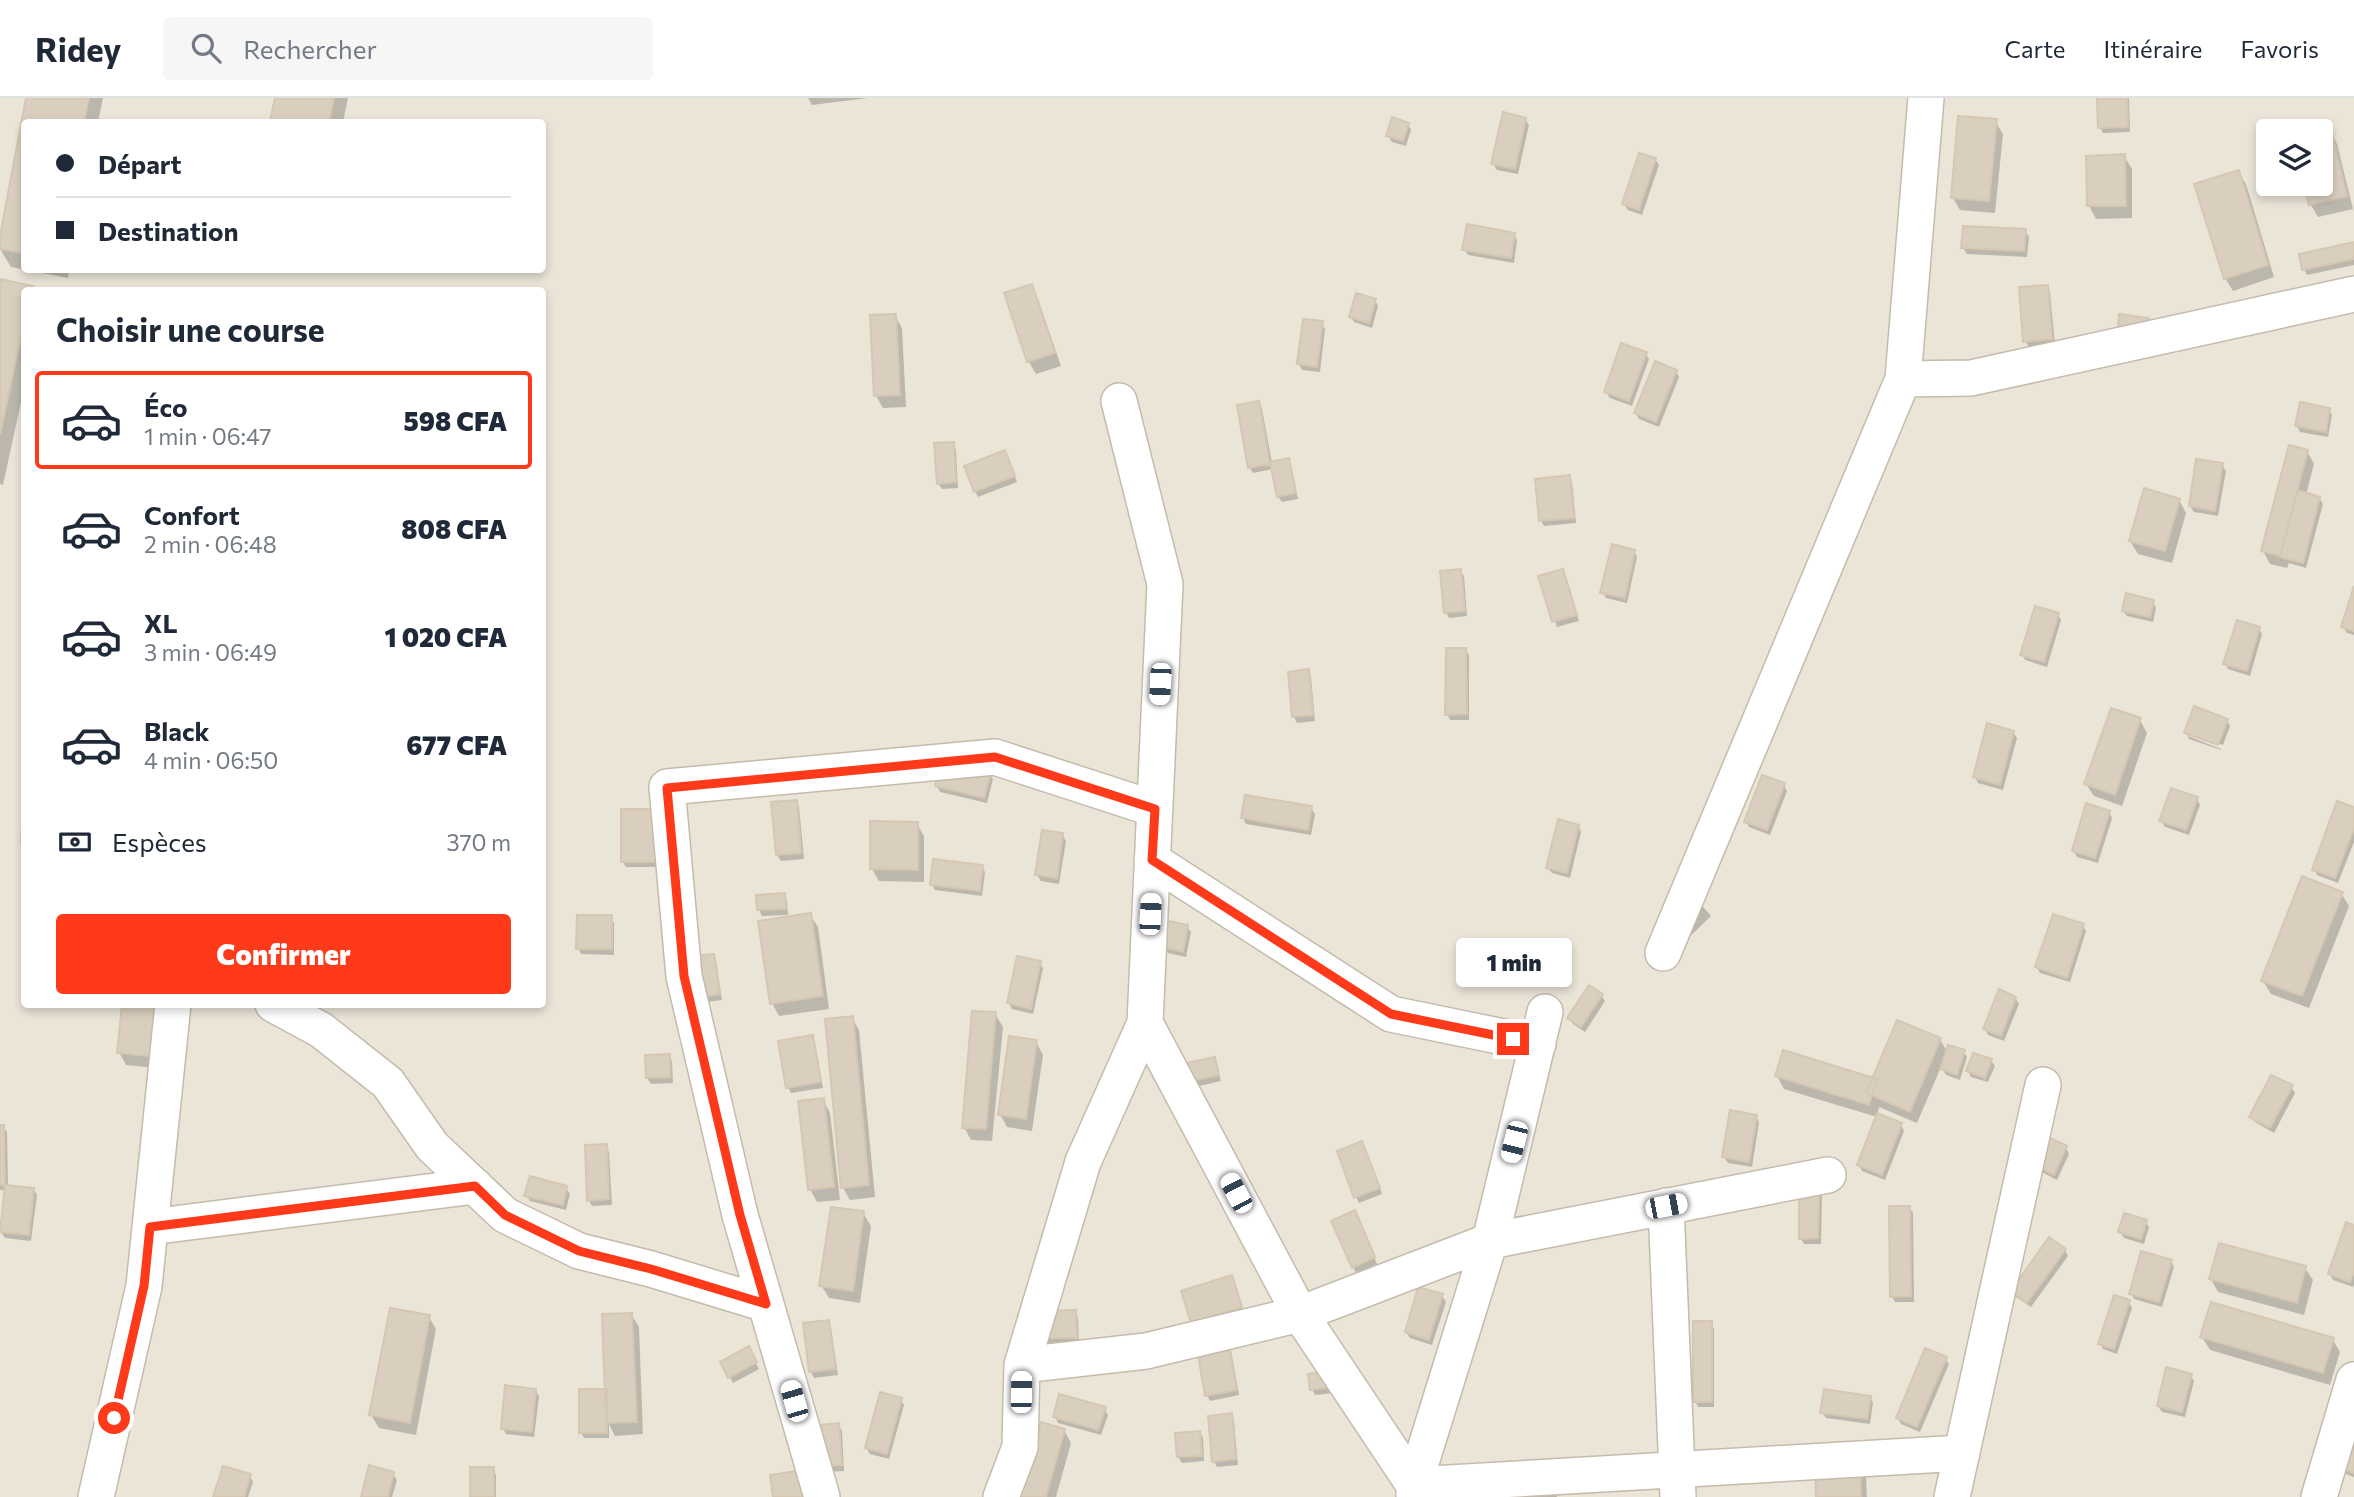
<!DOCTYPE html>
<html lang="fr">
<head>
<meta charset="utf-8">
<style>
	body { margin:0; font-family:Commissioner,sans-serif; background:#f6f6f7; color:#1f2937; height:100vh; display:flex; flex-direction:column; font-size:26px; white-space:nowrap }
	* { box-sizing:border-box; margin:0 }
	p { font-size:23px; color:#747a83 }
	.icon { flex:none; width:38px; height:38px; fill:none; stroke:currentColor; stroke-width:2; stroke-linecap:round; stroke-linejoin:round }
	.map { position:relative; flex:1; overflow:hidden }
	.drawer { position:absolute; left:21px; top:189px; width:525px; height:721px; display:flex; flex-direction:column; background:#fff; border-radius:7px; box-shadow:0 4px 10px #0003 }
	.drawer>* { flex:none }
	.hud { position:absolute; left:21px; top:21px; width:525px; height:154px; border-radius:7px; box-shadow:0 4px 10px #0003; display:grid; align-content:center; height:154px; padding:0 35px; background:#fff }
	.buttons { position:absolute; left:2256px; top:21px; display:grid; gap:14px }
	.buttons a { display:grid; place-items:center; width:77px; height:77px; border-radius:7px; background:#fff; box-shadow:0 4px 10px #0003; font-size:35px }
	.end { position:absolute; width:32px; height:32px; margin:-16px; border:9px solid #ff3a1a; background:#fff; box-shadow:0 0 0 4px #fff }
	.from { border-radius:50% }
	.bubble { position:absolute; height:49px; border-radius:7px; background:#fff; box-shadow:0 4px 10px #0003; font-size:23px; font-weight:800; line-height:49px; text-align:center }
	.car { position:absolute; width:21px; height:42px; margin:-21px -10px; border-radius:9px; box-shadow:0 0 5px 2px #0007; background:linear-gradient(#fff 24%,#345 0 40%,#fff 0 76%,#345 0 86%,#fff 0) }
	.hud b { display:flex; align-items:center; gap:24px; height:66px; font-size:26px }
	.hud b+b { border-top:2px solid #e0e1e3 }
	.hud i { width:18px; height:18px; background:#1f2937 }
	ul { padding:0; list-style:none }
	li { display:flex; align-items:center; gap:21px; height:98px; margin:0 14px 10px; padding:0 21px; border:4px solid transparent; border-radius:7px }
	li div { flex:1 }
	li b { display:block; font-size:26px }
	li em { font-style:normal; font-weight:800 }
	li.on { border-color:#ff3a1a }
	li>.icon { width:63px; height:63px; stroke-width:1.5 }
	h2 { padding:0 35px; font-size:32px; line-height:84px }
	.pay { display:flex; align-items:center; gap:18px; height:77px; padding:0 35px; font-size:26px }
	.pay p { margin-inline-start:auto }
	.button { display:flex; gap:14px; margin-top:auto; padding:14px 35px }
	.button a { flex:1; height:80px; border-radius:7px; background:#ff3a1a; color:#fff; font-size:28px; font-weight:800; line-height:80px; text-align:center }
	header { display:flex; align-items:center; gap:42px; box-sizing:border-box; height:98px; padding:0 35px; background:#fff; border-bottom:2px solid #e0e1e3 }
	header strong { font-size:33px }
	nav { display:flex; gap:38px; margin-inline-start:auto; font-size:24px }
	.search { width:490px; height:63px; background:#f6f6f7; display:flex; align-items:center; gap:18px; box-sizing:border-box; padding:0 24px; border-radius:7px; color:#747a83; font-size:26px }
	.map>svg:first-child { display:block }
</style>
</head>
<body>
<header>
<strong>Ridey</strong>
<div class="search"><svg class="icon" aria-label="search" viewBox="0 0 24 24"><circle cx="10" cy="10" r="6"/><path d="M15 15l6 6"/></svg>Rechercher</div>
<nav><a>Carte</a><a>Itinéraire</a><a>Favoris</a></nav>
</header>
<div class="map">
<svg width="2354" height="1399" viewBox="0 0 2354 1399">
	<rect width="100%" height="100%" fill="#f7f3eb"/>
	<path fill="#ebe5d8" fill-rule="evenodd" d="M0 0H2354V1399H0ZM24 24H542V172H24ZM2268 33H2320V86H2268ZM24 192H542V906H24Z"/>
	<path fill="#0003" d="M28 0H103L98 24H24V172H69L68 180 11 169 0 151Z
		M277 0H348L343 24H272Z
		M808 0H868L812 7Z
		M2099 0H2129L2130 34 2103 35 2100 29Z
		M1525 21 1529 27 1518 76 1497 72 1493 66Z
		M1995 23 2003 36 1995 115 1960 112 1953 100Z
		M1408 26 1411 32 1406 48 1392 44 1388 38Z
		M2330 33 2337 46 2353 111 2318 119 2311 107 2306 86H2320Z
		M2124 58 2132 71V120L2096 121 2089 108Z
		M1655 61 1659 67 1642 117 1628 112 1624 106Z
		M2238 74 2246 86 2274 179 2233 193 2225 180Z
		M2025 133 2029 139 2027 159 1967 156 1963 150Z
		M1514 136 1517 142 1514 165 1468 157 1464 151Z
		M2354 146V167L2307 177 2304 171Z
		M0 183 32 190 33 192H24V290L3 387 0 386Z
		M1031 188 1038 201 1061 268 1036 276 1029 264 1006 196Z
		M2047 189 2050 194 2055 247 2029 249 2025 243Z
		M1375 202 1378 208 1372 230 1354 224 1351 219Z
		M895 218 902 230 906 309 883 310 876 298Z
		M1321 225 1325 231 1320 274 1302 272 1299 266Z
		M1645 255 1649 261 1632 308 1610 300 1606 294Z
		M1676 273 1679 279 1659 329 1639 321 1636 315Z
		M1259 305 1262 311 1272 365 1288 362 1291 368 1298 401 1282 404 1278 399 1273 371 1253 375 1250 370Z
		M2329 311 2332 317 2328 339 2300 334 2297 328Z
		M953 346 956 352 958 390 942 391 938 385Z
		M2307 353 2314 366 2306 397 2319 400 2323 406 2306 470 2289 465 2287 470 2270 466 2263 453Z
		M1008 360 1017 384 978 399 975 393Z
		M2222 367 2226 373 2218 418 2194 414 2190 408Z
		M1569 378 1572 384 1576 425 1544 428 1541 422Z
		M2179 402 2186 415 2172 465 2138 456 2130 443Z
		M1634 453 1637 459 1627 505 1606 500 1602 494Z
		M1460 472 1464 478 1467 518 1449 520 1446 514Z
		M1562 473 1579 523 1557 529 1540 480Z
		M2354 494V537L2347 535 2343 529Z
		M2153 504 2156 510 2153 524 2127 518 2123 513Z
		M2058 516 2061 522 2047 569 2025 562 2022 556Z
		M2259 531 2262 536 2250 578 2228 571 2225 566Z
		M1465 552 1469 557V622H1450L1447 616Z
		M1308 573 1311 579 1315 623 1297 625 1294 619Z
		M2140 622 2147 635 2122 708 2094 698 2086 686Z
		M2227 622 2230 628 2223 647 2188 635V638L2221 651V652L2189 641 2186 635Z
		M2013 634 2017 640 2003 692 1978 685 1975 679Z
		M990 676 993 681 987 705 940 694 937 688Z
		M1784 687 1787 693 1770 737 1749 729 1746 723Z
		M2197 701 2200 707 2189 737 2165 729 2161 723Z
		M796 703 799 709 804 761 781 763 777 757Z
		M1311 710 1315 716 1311 737 1246 726 1243 720Z
		M2354 711V744L2338 785 2317 777 2314 771Z
		M654 713 658 769H626L622 763Z
		M2109 714 2112 720 2098 765 2077 759 2074 753Z
		M917 726 924 738V784L879 783 872 771Z
		M1578 728 1581 734 1570 780 1552 775 1548 770Z
		M1062 737 1066 743 1059 786 1041 783 1037 777Z
		M981 768 985 774 982 798 935 792 932 786Z
		M2341 795 2349 808 2309 910 2271 896 2263 883Z
		M1692 796 1711 818 1678 850Z
		M784 797 787 803 788 817 762 818 759 812Z
		M810 817 818 829 829 911 779 918 772 905Z
		M611 819 614 825V857L581 856 578 850Z
		M2083 828 2086 833 2070 884 2040 875 2037 869Z
		M1187 829 1191 834 1186 859 1168 855 1165 849Z
		M713 857 716 863 722 902 706 904 702 898Z
		M1040 865 1043 870 1033 916 1012 911 1009 905Z
		M1601 897 1605 903 1585 934 1573 926 1569 920Z
		M2015 900 2019 906 2004 943 1988 937 1985 931Z
		M124 906 166 971 126 967 119 954Z
		M995 916 1003 929 992 1043 971 1042 964 1029Z
		M852 920 859 932 875 1099 850 1102 843 1090Z
		M812 939 815 945 823 990 791 995 788 989Z
		M1940 941 1947 954H1964L1967 959 1960 982 1946 977 1941 969 1917 1025 1879 1009 1877 1017 1901 1027 1904 1033 1885 1082 1862 1073 1859 1067 1877 1019 1784 991 1777 978 1874 982Z
		M1036 944 1043 957 1032 1033 1007 1029 1000 1016Z
		M669 957 672 963 673 985 651 986 647 980Z
		M1214 961 1221 983 1191 990 1188 984Z
		M1991 963 1995 968 1988 984 1971 979 1968 973Z
		M2291 989 2295 995 2274 1035 2255 1024 2251 1019Z
		M823 1002 830 1015 840 1102 817 1104 810 1091Z
		M1756 1019 1759 1024 1752 1069 1728 1065 1724 1059Z
		M0 1029H3L7 1034 8 1089 33 1091 37 1097 31 1143 5 1140 1 1134 6 1092H0Z
		M606 1048 609 1054 612 1107 592 1108 589 1102Z
		M2066 1050 2069 1056 2057 1082 2032 1069Z
		M1365 1051 1382 1096 1359 1105 1356 1099Z
		M566 1090 570 1096 566 1112 530 1103 526 1097Z
		M1818 1091 1822 1097 1821 1146H1804L1801 1140Z
		M1909 1109 1913 1115 1914 1204H1895L1892 1198Z
		M863 1115 871 1128 860 1205 829 1200 821 1187Z
		M1357 1120 1377 1166 1356 1175 1353 1169Z
		M2145 1123 2149 1129 2144 1146 2124 1140 2120 1134Z
		M2354 1129V1187L2353 1189 2333 1182 2330 1176Z
		M2065 1152 2068 1158 2031 1209 2016 1199 2013 1193Z
		M2171 1163 2174 1169 2162 1209 2134 1201 2131 1195Z
		M2305 1170 2313 1182 2304 1217 2218 1194 2211 1181Z
		M1231 1179 1244 1215 1196 1230Z
		M1442 1198 1446 1204 1432 1247 1410 1240 1406 1234Z
		M2129 1204 2132 1210 2117 1256 2103 1251 2100 1245Z
		M1075 1214 1078 1220 1079 1245 1046 1246 1043 1240Z
		M631 1216 639 1229 643 1336 615 1338 609 1326V1340H584L581 1334 607 1293Z
		M429 1219 436 1231 416 1337 379 1330 371 1317Z
		M828 1224 831 1230 838 1277 814 1280 811 1274 805 1227Z
		M1711 1225 1714 1231V1309H1698L1695 1303Z
		M2202 1239 2333 1242 2340 1254 2330 1287 2210 1252Z
		M1227 1246 1231 1252 1239 1297 1210 1303 1207 1297Z
		M748 1251 759 1271 733 1285 722 1265Z
		M1945 1261 1949 1266 1920 1334 1901 1326 1898 1320Z
		M1328 1275 1334 1295 1315 1297 1312 1291Z
		M2190 1277 2194 1283 2185 1319 2162 1314 2158 1308Z
		M535 1292 539 1298 534 1339 506 1336 503 1330Z
		M1870 1299 1873 1305 1870 1326 1826 1320 1822 1314Z
		M900 1301 904 1307 889 1361 870 1356 866 1350Z
		M1104 1311 1108 1317 1101 1337 1058 1325 1055 1319Z
		M1231 1317 1234 1323 1238 1367 1217 1369 1214 1363Z
		M2354 1324V1379L2340 1374Z
		M838 1327 842 1333 844 1373 826 1374Z
		M1064 1332 1071 1345 1056 1399H1021Z
		M1200 1334 1203 1340 1204 1363 1182 1365 1178 1359Z
		M1859 1367 1866 1379 1867 1399H1818Z
		M493 1371 496 1377V1399H472Z
		M393 1376 397 1382 392 1399H363Z
		M250 1378 253 1384 248 1399H215Z
		M1556 1393 1557 1399H1504Z"/>
	<path fill="#dacfbf" stroke="#d5c7b1" stroke-width="2" d="M26 0H89L84 24H24V155L0 151V138Z
		M275 0H334L329 24H270Z
		M2097 0H2127L2128 29 2098 30Z
		M1503 14 1526 20 1515 71 1491 66Z
		M1958 18 1997 21 1989 103 1951 100Z
		M1392 19 1409 25 1403 43 1386 38Z
		M2331 31 2347 98 2309 107 2304 86H2320V34Z
		M1639 55 1656 60 1639 112 1622 106Z
		M2125 56 2126 108H2087L2086 58Z
		M2239 72 2268 167 2224 181 2194 86Z
		M1467 126 1515 135 1511 160 1462 152Z
		M1963 128 2026 131 2024 153 1961 150Z
		M2354 144V161L2302 172 2299 156Z
		M0 181 33 188 32 192H24V225L0 336Z
		M1032 186 1055 255 1027 264 1004 195Z
		M2048 187 2052 241 2023 244 2019 189Z
		M1356 195 1376 201 1369 225 1349 219Z
		M896 216 900 297 874 298 870 217Z
		M2119 216 2149 220 2147 236 2118 232Z
		M1303 221 1323 223 1317 269 1297 266Z
		M1621 245 1647 254 1629 303 1604 294Z
		M1655 263 1677 272 1656 324 1634 315Z
		M1259 303 1270 366 1248 370 1237 307Z
		M2300 304 2330 310 2326 334 2295 328Z
		M954 344 956 384 937 386 934 345Z
		M2289 347 2308 352 2280 458 2261 453Z
		M1005 352 1015 378 974 394 964 368Z
		M1289 360 1296 395 1277 399 1270 364Z
		M2196 361 2223 365 2215 413 2189 408Z
		M1570 377 1574 420 1539 423 1535 381Z
		M2144 390 2180 401 2165 453 2129 443Z
		M2298 392 2320 399 2303 465 2280 459Z
		M1612 446 1635 452 1625 500 1600 495Z
		M1461 471 1465 513 1444 515 1440 473Z
		M1563 471 1577 517 1552 524 1538 478Z
		M2354 488V533L2341 529Z
		M2126 495 2154 502 2150 519 2122 513Z
		M2035 508 2059 515 2044 564 2020 557Z
		M2237 522 2260 529 2247 573 2223 566Z
		M1446 550H1466L1467 616 1445 617Z
		M1309 571 1313 617 1292 619 1288 574Z
		M2194 608 2228 621 2218 647 2184 635Z
		M2111 610 2141 620 2115 697 2084 686Z
		M1987 625 2014 633 2000 687 1973 679Z
		M941 662 991 674 984 700 935 688Z
		M1762 677 1785 685 1767 732 1744 724Z
		M2171 690 2198 699 2186 732 2159 723Z
		M1245 697 1312 708 1308 732 1241 720Z
		M797 702 801 755 776 757 771 704Z
		M2337 703 2354 709V730L2335 780 2312 772Z
		M2086 705 2110 713 2095 760 2072 753Z
		M621 711H655L656 764H621Z
		M23 718H24V744H21Z
		M1558 721 1579 727 1567 775 1546 770Z
		M870 723 918 724V772L870 771Z
		M1042 732 1063 735 1057 780 1035 777Z
		M933 761 983 767 980 793 930 787Z
		M2302 778 2343 794 2302 898 2261 883Z
		M785 795 786 811 757 812 756 797Z
		M811 815 823 898 770 906 758 823Z
		M2053 816 2084 826 2067 880 2035 869Z
		M577 817H612V851H576Z
		M1168 823 1188 827 1183 854 1163 849Z
		M714 856 720 896 701 899 695 858Z
		M1017 858 1041 863 1031 911 1007 905Z
		M1589 887 1603 896 1581 929 1567 920Z
		M1999 891 2016 899 2001 938 1983 931Z
		M122 906H165L159 959 117 955Z
		M972 913 996 914 986 1031 962 1030Z
		M853 918 869 1087 841 1090 825 921Z
		M1897 922 1941 940 1910 1014 1866 995Z
		M813 937 821 984 786 990 778 943Z
		M1009 938 1037 942 1026 1021 998 1017Z
		M1948 947 1965 952 1957 977 1940 971Z
		M1783 952 1877 981 1869 1007 1775 978Z
		M1973 955 1992 961 1985 980 1966 973Z
		M670 956V979L646 980 645 957Z
		M1215 959 1219 977 1186 984 1182 966Z
		M2271 977 2293 987 2270 1030 2249 1019Z
		M824 1000 834 1089 808 1092 798 1003Z
		M1730 1012 1757 1017 1749 1064 1722 1059Z
		M1877 1015 1902 1025 1882 1077 1857 1067Z
		M0 1027H4L5 1087H0Z
		M2040 1035 2067 1048 2054 1077 2026 1063Z
		M1362 1043 1380 1090 1354 1100 1337 1053Z
		M607 1046 609 1101 587 1103 585 1047Z
		M530 1078 567 1088 563 1107 524 1098Z
		M5 1087 34 1090 29 1137 0 1134Z
		M1799 1089 1819 1090 1818 1140 1799 1141Z
		M1889 1108H1910L1911 1198 1890 1199Z
		M831 1109 864 1113 853 1193 819 1188Z
		M1355 1112 1375 1159 1352 1170 1331 1123Z
		M2124 1115 2147 1122 2141 1141 2118 1134Z
		M2346 1124 2354 1127V1174L2350 1184 2328 1176Z
		M2049 1139 2066 1151 2027 1205 2011 1193Z
		M2219 1145 2306 1168 2297 1205 2209 1181Z
		M2141 1153 2172 1162 2159 1204 2129 1196Z
		M1232 1177 1242 1209 1191 1225 1181 1193Z
		M1418 1189 1443 1196 1429 1242 1405 1234Z
		M2114 1197 2130 1202 2114 1251 2098 1246Z
		M2211 1204 2334 1240 2323 1275 2200 1239Z
		M390 1210 430 1217 410 1325 369 1317Z
		M1076 1212 1077 1240H1041V1213Z
		M632 1215 637 1324 606 1325 602 1216Z
		M829 1222 836 1271 809 1274 803 1225Z
		M1693 1223H1712V1304H1693Z
		M1228 1244 1237 1292 1205 1298 1197 1251Z
		M749 1248 757 1264 728 1280 720 1264Z
		M1925 1250 1947 1259 1917 1329 1896 1320Z
		M2166 1269 2192 1276 2182 1314 2157 1308Z
		M1329 1273 1332 1289 1310 1292 1308 1276Z
		M505 1287 536 1291 532 1334 501 1331Z
		M579 1291H607V1335H579Z
		M1824 1291 1871 1298 1867 1321 1820 1315Z
		M880 1294 902 1300 887 1356 865 1350Z
		M1059 1296 1106 1309 1098 1332 1053 1319Z
		M1232 1315 1236 1361 1212 1364 1208 1318Z
		M2354 1322V1375L2335 1369Z
		M1041 1324 1065 1331 1046 1399H1019Z
		M839 1325 842 1367 821 1368 819 1327Z
		M1200 1333 1202 1358 1177 1359 1175 1335Z
		M1860 1365 1861 1399H1816L1815 1367Z
		M369 1367 394 1374 388 1399H361Z
		M223 1368 251 1376 244 1399H213Z
		M470 1369H494V1399H470Z
		M803 1372 807 1399H773L770 1377Z"/>
	<g fill="none" stroke-linecap="round" stroke-linejoin="round">
		<g stroke="#c4bbac" stroke-width="38">
			<path id="minor" d="M1903 281 1971 280 2354 196
				M1152 762 1391 916 1538 946
				M1663 855 1903 281 1926 0
				M273 906 321 932 388 985 432 1048 505 1117 579 1153 651 1171 766 1206
				M1145 925 1300 1216 1414 1387
				M1666 1108 1678 1399
				M150 1129 475 1088
				M1022 1267 1146 1253 1300 1216 1490 1143 1828 1077
				M1414 1387 1962 1355
				M96 1399 144 1188 173 906
				M822 1399 740 1117 684 878 667 689 995 659 1155 711
				M1001 1399 1020 1349 1022 1267 1083 1064 1145 925 1165 486 1119 303
				M1414 1399V1387L1490 1143 1545 914
				M1952 1399 2043 987
				M2319 1399 2354 1282"/>
		</g>
		<use href="#minor" stroke="#fff" stroke-width="35"/>
	</g>
	<g fill="none" stroke-linecap="round" stroke-linejoin="round">
		<path stroke="#ff3a1a" stroke-width="9" d="M114 1320 144 1188 150 1129 475 1088 505 1117 579 1153 651 1171 766 1206 740 1117 684 878 667 690 995 659 1155 711 1152 762 1391 916 1513 941"/>
	</g>
</svg>
<div class="buttons">
<a><svg class="icon" aria-label="layers" viewBox="0 0 24 24"><path d="M12 4l9 5-9 5-9-5zM3 14l9 5 9-5"/></svg></a>
</div>
<i class="end from" style="left:114px;top:1320px"></i>
<i class="end" style="left:1513px;top:941px"></i>
<div class="bubble" style="left:1456px;top:840px;width:116px">1 min</div>
<i class="car" style="left:1160px;top:586px;rotate:183deg"></i>
<i class="car" style="left:1150px;top:816px;rotate:3deg"></i>
<i class="car" style="left:1514px;top:1044px;rotate:194deg"></i>
<i class="car" style="left:1236px;top:1095px;rotate:332deg"></i>
<i class="car" style="left:1666px;top:1108px;rotate:79deg"></i>
<i class="car" style="left:1021px;top:1294px;rotate:1deg"></i>
<i class="car" style="left:794px;top:1303px;rotate:344deg"></i>
<div class="hud">
<b><i class="from"></i>Départ</b>
<b><i></i>Destination</b>
</div>
<section class="drawer">
<h2>Choisir une course</h2>
<ul>
<li class="on"><svg class="icon" aria-label="car" viewBox="0 0 24 24"><path d="M5 17H2v-5l4-1 3-4h7l3 4 3 1v5h-3M9 17h6M6 11h13"/><circle cx="7" cy="17" r="2"/><circle cx="17" cy="17" r="2"/></svg><div><b>Éco</b><p>1 min · 06:47</p></div><em>598 CFA</em></li>
<li><svg class="icon" aria-label="car" viewBox="0 0 24 24"><path d="M5 17H2v-5l4-1 3-4h7l3 4 3 1v5h-3M9 17h6M6 11h13"/><circle cx="7" cy="17" r="2"/><circle cx="17" cy="17" r="2"/></svg><div><b>Confort</b><p>2 min · 06:48</p></div><em>808 CFA</em></li>
<li><svg class="icon" aria-label="car" viewBox="0 0 24 24"><path d="M5 17H2v-5l4-1 3-4h7l3 4 3 1v5h-3M9 17h6M6 11h13"/><circle cx="7" cy="17" r="2"/><circle cx="17" cy="17" r="2"/></svg><div><b>XL</b><p>3 min · 06:49</p></div><em>1 020 CFA</em></li>
<li><svg class="icon" aria-label="car" viewBox="0 0 24 24"><path d="M5 17H2v-5l4-1 3-4h7l3 4 3 1v5h-3M9 17h6M6 11h13"/><circle cx="7" cy="17" r="2"/><circle cx="17" cy="17" r="2"/></svg><div><b>Black</b><p>4 min · 06:50</p></div><em>677 CFA</em></li>
</ul>
<div class="pay"><svg class="icon" aria-label="cash" viewBox="0 0 24 24"><path d="M3 7h18v10H3z"/><circle cx="12" cy="12" r="2"/></svg>Espèces<p>370 m</p></div>
<div class="button"><a>Confirmer</a></div>
</section>
</div>
</body>
</html>
